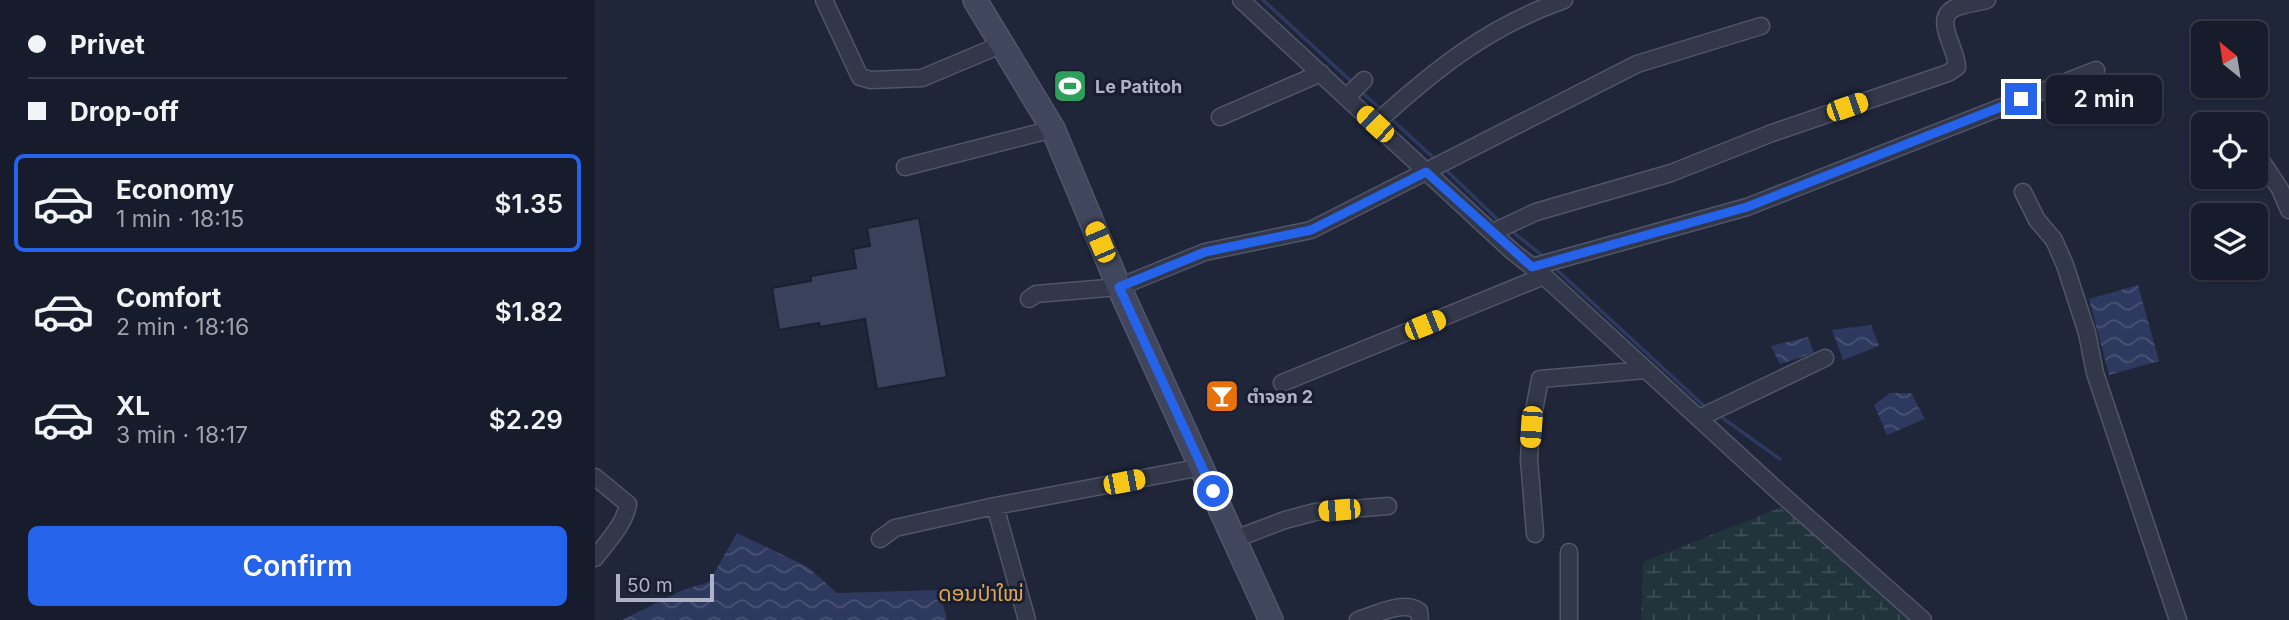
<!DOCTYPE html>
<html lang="en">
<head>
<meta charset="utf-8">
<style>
	body { margin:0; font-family:Inter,"Noto Sans Lao",sans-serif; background:#202534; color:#f1f3f6; height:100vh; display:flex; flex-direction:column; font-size:26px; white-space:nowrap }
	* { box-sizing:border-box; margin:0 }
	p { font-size:23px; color:#9ea1a9 }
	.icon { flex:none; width:38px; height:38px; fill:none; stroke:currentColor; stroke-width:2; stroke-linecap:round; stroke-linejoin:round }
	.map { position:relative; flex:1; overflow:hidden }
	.sheet { display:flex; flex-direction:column; background:#171c2c; width:595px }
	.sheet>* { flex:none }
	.top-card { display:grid; align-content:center; height:154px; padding:0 28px; background:#171c2c }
	.needle { width:46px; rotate:330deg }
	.buttons { position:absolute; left:1596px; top:21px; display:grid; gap:14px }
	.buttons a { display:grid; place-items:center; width:77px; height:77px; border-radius:10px; background:#171c2c; box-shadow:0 2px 5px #0004,0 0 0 2px #363a48; font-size:35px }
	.scale { position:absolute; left:21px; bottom:18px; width:98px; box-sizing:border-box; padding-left:7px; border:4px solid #adb2c7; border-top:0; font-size:19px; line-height:24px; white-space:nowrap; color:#adb2c7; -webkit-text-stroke:5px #181d2f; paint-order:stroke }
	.end { position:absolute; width:32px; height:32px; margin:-16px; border:9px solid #2563eb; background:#fff; box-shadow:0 0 0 4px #fff }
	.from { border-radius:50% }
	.bubble { position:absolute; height:49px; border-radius:10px; background:#171c2c; box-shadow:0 2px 5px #0004,0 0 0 2px #363a48; font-size:23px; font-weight:600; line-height:49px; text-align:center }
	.car { position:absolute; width:21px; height:42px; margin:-21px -10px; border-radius:9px; box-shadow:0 0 5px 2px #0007; background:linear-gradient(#f5c518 24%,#345 0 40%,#f5c518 0 76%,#345 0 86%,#f5c518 0) }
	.top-card b { display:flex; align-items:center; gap:24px; height:66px; font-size:26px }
	.top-card b+b { border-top:2px solid #363a48 }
	.top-card i { width:18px; height:18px; background:#f1f3f6 }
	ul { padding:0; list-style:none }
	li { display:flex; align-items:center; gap:21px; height:98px; margin:0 14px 10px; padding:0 14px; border:4px solid transparent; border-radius:10px }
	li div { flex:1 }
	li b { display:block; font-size:26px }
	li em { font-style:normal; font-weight:600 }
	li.current { border-color:#2563eb }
	li>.icon { width:63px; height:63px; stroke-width:1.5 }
	.cta { display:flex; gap:14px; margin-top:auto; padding:14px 28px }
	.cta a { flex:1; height:80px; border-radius:10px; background:#2563eb; color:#fff; font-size:28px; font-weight:600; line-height:80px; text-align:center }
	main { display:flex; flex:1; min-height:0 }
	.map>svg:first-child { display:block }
</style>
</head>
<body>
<main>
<section class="sheet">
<div class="top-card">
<b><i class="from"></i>Privet</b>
<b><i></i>Drop-off</b>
</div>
<ul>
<li class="current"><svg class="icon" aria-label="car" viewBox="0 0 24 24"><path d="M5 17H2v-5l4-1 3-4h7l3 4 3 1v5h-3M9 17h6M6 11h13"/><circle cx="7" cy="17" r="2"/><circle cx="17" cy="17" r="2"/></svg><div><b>Economy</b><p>1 min · 18:15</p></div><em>$1.35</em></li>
<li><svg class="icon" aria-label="car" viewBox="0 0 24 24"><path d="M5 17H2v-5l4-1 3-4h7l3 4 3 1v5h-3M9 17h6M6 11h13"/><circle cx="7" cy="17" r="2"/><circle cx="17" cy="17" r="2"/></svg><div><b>Comfort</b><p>2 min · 18:16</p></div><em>$1.82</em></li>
<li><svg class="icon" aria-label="car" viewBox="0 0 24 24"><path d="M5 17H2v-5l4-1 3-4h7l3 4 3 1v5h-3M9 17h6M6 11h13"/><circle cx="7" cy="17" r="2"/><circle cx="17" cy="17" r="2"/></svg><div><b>XL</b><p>3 min · 18:17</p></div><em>$2.29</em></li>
</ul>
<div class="cta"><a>Confirm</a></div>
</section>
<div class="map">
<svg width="1694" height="620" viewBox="0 0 1694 620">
	<defs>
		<pattern id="wetland-marsh" width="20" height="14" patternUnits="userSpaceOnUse" patternTransform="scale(1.75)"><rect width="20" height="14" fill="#21333b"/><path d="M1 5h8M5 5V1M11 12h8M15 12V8" fill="none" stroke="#3f4e56"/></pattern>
		<pattern id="water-waves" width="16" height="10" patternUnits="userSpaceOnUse" patternTransform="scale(1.75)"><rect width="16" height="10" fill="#2d395f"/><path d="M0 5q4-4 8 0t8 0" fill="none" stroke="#495374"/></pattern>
	</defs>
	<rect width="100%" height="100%" fill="#1f263a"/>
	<path fill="url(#wetland-marsh)" d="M1187 507 1316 620H1046L1048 562Z"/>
	<path fill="url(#water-waves)" d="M1543 285 1564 361 1514 375 1494 299Z
		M1276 325 1284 346 1248 360 1237 330Z
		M1213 337 1219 353 1185 364 1176 346Z
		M1295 393H1316L1330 419 1292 435 1279 405Z
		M142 533 213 567 242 593 344 590 352 620H27L88 590 114 582Z"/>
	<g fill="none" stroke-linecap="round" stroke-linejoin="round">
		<path stroke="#2d395f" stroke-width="3.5" d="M668 0 759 84
			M764 90 787 110
			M795 118 841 160
			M851 170 905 222
			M914 229 948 256
			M962 270 1109 406
			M1126 417 1185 459"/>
	</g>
	<path fill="#3a425b" stroke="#1a1f31" stroke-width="2" d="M324 218 352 377 282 389 270 319 225 327 224 323 184 330 177 288 216 281V276L261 268 258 249 275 246 272 228Z"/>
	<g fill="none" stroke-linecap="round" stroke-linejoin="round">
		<g stroke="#505568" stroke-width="19">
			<path id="street" d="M229 0 265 77 276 80 327 78 408 44
				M646 0 917 251 949 276 1185 493 1328 620
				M752 97 769 80
				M625 117 726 73
				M780 124C839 70 894 26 969 0
				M1661 153 1685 189 1694 210
				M310 167 458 129
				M1428 192 1442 220 1459 240 1470 265 1492 333 1500 373 1583 620
				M898 232 941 212 1076 173 1177 133 1353 73 1362 67C1363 51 1338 20 1358 9 1367 4 1382 3 1392 0
				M937 267 1152 207 1501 70
				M434 299 441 294 524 287 610 252 716 230 1042 64 1166 26
				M687 383 949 276
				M1104 418 1230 358
				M0 477 33 504C30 524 12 542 0 558
				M400 506 432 620
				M940 534 934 459 936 427 945 379 1051 370
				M285 539 300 528 400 506 607 467
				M640 539 690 520 720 512 793 506
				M763 620C780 615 808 600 824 611L825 620
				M974 620V552"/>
		</g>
		<g stroke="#505568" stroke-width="26">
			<path id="secondary" d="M380 0 458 129 524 287 676 620"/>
		</g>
		<use href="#street" stroke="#32384a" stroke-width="16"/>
		<use href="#secondary" stroke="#40465e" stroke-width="23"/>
	</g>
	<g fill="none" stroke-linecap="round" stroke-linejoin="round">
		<path stroke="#2563eb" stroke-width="9" d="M618 491 524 287 610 252 716 230 831 172 937 267 1152 207 1426 99"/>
	</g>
	<defs>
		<g id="stadium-square" transform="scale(1.75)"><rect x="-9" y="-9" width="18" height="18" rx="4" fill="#2e9e5b" stroke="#181d2f"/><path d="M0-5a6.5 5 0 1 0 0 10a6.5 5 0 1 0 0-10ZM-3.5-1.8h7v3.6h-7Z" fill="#fff"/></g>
		<g id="bar-square" transform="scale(1.75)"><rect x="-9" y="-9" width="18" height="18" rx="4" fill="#e8710a" stroke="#181d2f"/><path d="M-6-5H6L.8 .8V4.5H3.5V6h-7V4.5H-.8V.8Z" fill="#fff"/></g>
	</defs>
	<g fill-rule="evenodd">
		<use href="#stadium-square" x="475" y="86"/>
		<use href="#bar-square" x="627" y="396"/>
	</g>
	<g text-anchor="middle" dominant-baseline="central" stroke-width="6" stroke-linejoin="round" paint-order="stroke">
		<g font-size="18" font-weight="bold" fill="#adb2c7" stroke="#181d2f" text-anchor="start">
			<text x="500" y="86">Le Patitoh</text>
			<text x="652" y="396">ຕຳຈອກ 2</text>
		</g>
		<g font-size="21" fill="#dda752" stroke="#181d2f">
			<text x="386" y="593">ດອນປ່າໃໝ່</text>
		</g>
	</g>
</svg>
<div class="buttons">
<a><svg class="needle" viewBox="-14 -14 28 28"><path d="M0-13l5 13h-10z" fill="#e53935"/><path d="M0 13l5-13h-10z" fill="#9ea1a9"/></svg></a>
<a><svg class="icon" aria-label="locate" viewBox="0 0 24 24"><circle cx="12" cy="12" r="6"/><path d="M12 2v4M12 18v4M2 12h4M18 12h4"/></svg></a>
<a><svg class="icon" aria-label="layers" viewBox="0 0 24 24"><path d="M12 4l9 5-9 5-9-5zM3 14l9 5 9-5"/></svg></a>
</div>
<div class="scale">50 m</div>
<i class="end from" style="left:618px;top:491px"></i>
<i class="end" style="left:1426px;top:99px"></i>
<div class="bubble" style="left:1451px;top:75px;width:116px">2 min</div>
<i class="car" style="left:1252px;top:107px;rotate:71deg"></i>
<i class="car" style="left:780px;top:124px;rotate:313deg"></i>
<i class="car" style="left:505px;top:242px;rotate:337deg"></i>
<i class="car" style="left:830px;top:325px;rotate:68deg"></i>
<i class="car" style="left:936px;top:427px;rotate:184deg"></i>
<i class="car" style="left:529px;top:482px;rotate:79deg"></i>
<i class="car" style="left:744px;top:510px;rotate:265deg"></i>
</div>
</main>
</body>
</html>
